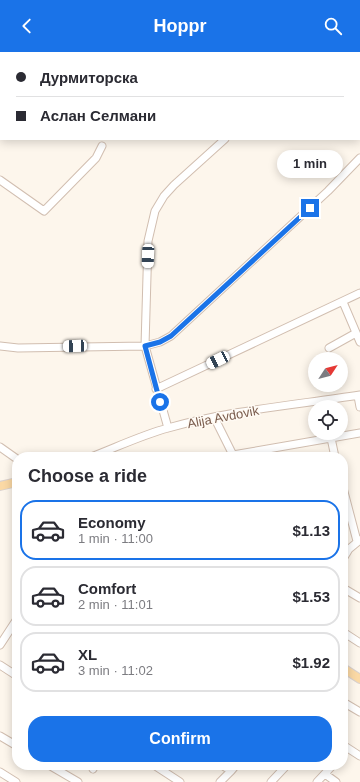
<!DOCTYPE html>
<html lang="en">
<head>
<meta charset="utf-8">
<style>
	body { margin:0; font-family:Arial,sans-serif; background:#f7f7f7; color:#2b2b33; height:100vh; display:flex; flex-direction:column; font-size:15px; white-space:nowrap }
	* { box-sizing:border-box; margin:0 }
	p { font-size:13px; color:#7c7c81 }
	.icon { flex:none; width:22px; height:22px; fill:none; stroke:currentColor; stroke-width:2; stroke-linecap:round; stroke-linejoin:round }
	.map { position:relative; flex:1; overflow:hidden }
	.drawer { position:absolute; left:12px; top:400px; width:336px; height:318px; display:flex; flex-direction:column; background:#fff; border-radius:16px; box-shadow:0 2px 10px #0003 }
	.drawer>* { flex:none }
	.hud { position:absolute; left:0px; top:0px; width:360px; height:88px; box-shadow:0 2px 10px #0003; display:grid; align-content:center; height:88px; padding:0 16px; background:#fff }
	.needle { width:26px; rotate:54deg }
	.buttons { position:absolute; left:308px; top:300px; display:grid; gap:8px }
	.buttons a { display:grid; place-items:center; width:40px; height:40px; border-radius:50%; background:#fff; box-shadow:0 2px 10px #0003; font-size:20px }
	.end { position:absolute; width:18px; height:18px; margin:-9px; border:5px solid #1a73e8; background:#fff; box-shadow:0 0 0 2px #fff }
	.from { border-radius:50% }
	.bubble { position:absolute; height:28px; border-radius:14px; background:#fff; box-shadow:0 2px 10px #0003; font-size:13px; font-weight:600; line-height:28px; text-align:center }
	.car { position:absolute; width:12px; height:24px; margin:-12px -6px; border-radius:5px; box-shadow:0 0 3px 1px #0007; background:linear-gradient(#fff 24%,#345 0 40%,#fff 0 76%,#345 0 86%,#fff 0) }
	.hud b { display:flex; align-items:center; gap:14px; height:38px; font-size:15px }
	.hud b+b { border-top:1px solid #e1e1e2 }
	.hud i { width:10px; height:10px; background:#2b2b33 }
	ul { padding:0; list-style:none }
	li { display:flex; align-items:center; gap:12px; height:60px; margin:0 8px 6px; padding:0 8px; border:2px solid #e1e1e2; border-radius:16px }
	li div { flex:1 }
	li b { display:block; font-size:15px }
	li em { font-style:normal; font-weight:600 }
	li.on { border-color:#1a73e8 }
	li>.icon { width:36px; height:36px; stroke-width:1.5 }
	h2 { padding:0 16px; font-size:18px; line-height:48px }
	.action { display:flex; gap:8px; margin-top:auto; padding:8px 16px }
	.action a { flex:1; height:46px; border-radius:16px; background:#1a73e8; color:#fff; font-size:16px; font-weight:600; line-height:46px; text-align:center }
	header { display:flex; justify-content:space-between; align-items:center; height:52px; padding:0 16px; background:#1a73e8; color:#fff; font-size:18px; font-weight:600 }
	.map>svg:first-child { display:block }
</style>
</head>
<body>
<header><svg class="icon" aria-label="back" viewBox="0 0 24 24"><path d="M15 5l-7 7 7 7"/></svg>Hoppr<svg class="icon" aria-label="search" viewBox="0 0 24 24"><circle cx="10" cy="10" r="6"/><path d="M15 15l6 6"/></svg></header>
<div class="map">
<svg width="360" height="730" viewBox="0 0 360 730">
	<rect width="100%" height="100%" fill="#fdf6ec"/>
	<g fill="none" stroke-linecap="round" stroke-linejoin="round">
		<g stroke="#d1beb0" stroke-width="9">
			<path id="minor" d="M15 0 16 1
				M180 1 181 0
				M0 41 1 42
				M0 128 44 159 96 106 102 94
				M343 250 360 290
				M0 294 18 296 145 294 160 290 171 284 328 139 360 106
				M329 296 356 281
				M156 337 360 241
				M358 344 360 355
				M214 365 234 405
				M168 376 145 294 148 189 155 159 164 144 174 133 225 87
				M331 386 335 405
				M0 395 17 407
				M233 403 360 381
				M91 405C117 395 142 383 168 376 231 358 296 353 360 343
				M343 436 357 489
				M343 507 349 497 360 488
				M343 536 360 546
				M343 580 360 591
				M0 593 17 567
				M0 613 17 624
				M343 650 360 660
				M0 684 17 694
				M343 693 360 704
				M49 713 78 730
				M154 713 180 730
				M93 717 95 713
				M231 719 236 713
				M0 720 16 730
				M325 722 336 730
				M220 730 231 719 222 713
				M271 730 287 713
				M317 730 333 713"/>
		</g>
		<g stroke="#dad1cd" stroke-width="10">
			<path id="major" d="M0 434 17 430
				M343 616 360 627"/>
		</g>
		<use href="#minor" stroke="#fff" stroke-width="7"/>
		<use href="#major" stroke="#fbd9a5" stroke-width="8"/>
	</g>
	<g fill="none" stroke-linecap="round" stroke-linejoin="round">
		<path stroke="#1a73e8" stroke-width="5" d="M160 350 145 294 160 290 171 284 310 156"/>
	</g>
	<g text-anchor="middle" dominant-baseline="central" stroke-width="3" stroke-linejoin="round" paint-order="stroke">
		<g font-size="13" fill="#7a5c4d" stroke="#fffaf3">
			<text transform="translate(223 365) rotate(-11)">Alija Avdovik</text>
		</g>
	</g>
</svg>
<div class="buttons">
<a><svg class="needle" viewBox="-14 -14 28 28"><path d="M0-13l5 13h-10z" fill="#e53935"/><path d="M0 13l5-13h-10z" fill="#7c7c81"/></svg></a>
<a><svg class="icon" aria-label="locate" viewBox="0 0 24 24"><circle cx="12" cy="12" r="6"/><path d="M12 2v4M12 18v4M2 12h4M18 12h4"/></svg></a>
</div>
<i class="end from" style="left:160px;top:350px"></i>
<i class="end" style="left:310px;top:156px"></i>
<div class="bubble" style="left:277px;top:98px;width:66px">1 min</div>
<i class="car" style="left:148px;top:204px;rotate:182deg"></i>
<i class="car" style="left:75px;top:294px;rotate:268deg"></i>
<i class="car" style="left:218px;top:308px;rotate:244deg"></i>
<div class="hud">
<b><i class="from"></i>Дурмиторска</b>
<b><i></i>Аслан Селмани</b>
</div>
<section class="drawer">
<h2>Choose a ride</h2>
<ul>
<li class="on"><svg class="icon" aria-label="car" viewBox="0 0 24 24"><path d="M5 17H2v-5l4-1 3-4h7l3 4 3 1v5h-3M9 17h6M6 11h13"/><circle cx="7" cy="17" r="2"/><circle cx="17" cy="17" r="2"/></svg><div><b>Economy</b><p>1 min · 11:00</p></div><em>$1.13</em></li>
<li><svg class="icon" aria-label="car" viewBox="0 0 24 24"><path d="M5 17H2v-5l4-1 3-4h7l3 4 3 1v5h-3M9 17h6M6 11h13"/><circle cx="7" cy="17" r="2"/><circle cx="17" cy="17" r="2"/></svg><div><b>Comfort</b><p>2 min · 11:01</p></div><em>$1.53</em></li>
<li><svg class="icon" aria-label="car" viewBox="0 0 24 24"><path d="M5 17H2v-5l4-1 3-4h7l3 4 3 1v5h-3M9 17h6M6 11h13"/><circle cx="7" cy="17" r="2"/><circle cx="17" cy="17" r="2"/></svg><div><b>XL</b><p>3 min · 11:02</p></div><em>$1.92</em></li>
</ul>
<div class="action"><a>Confirm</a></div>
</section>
</div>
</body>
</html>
